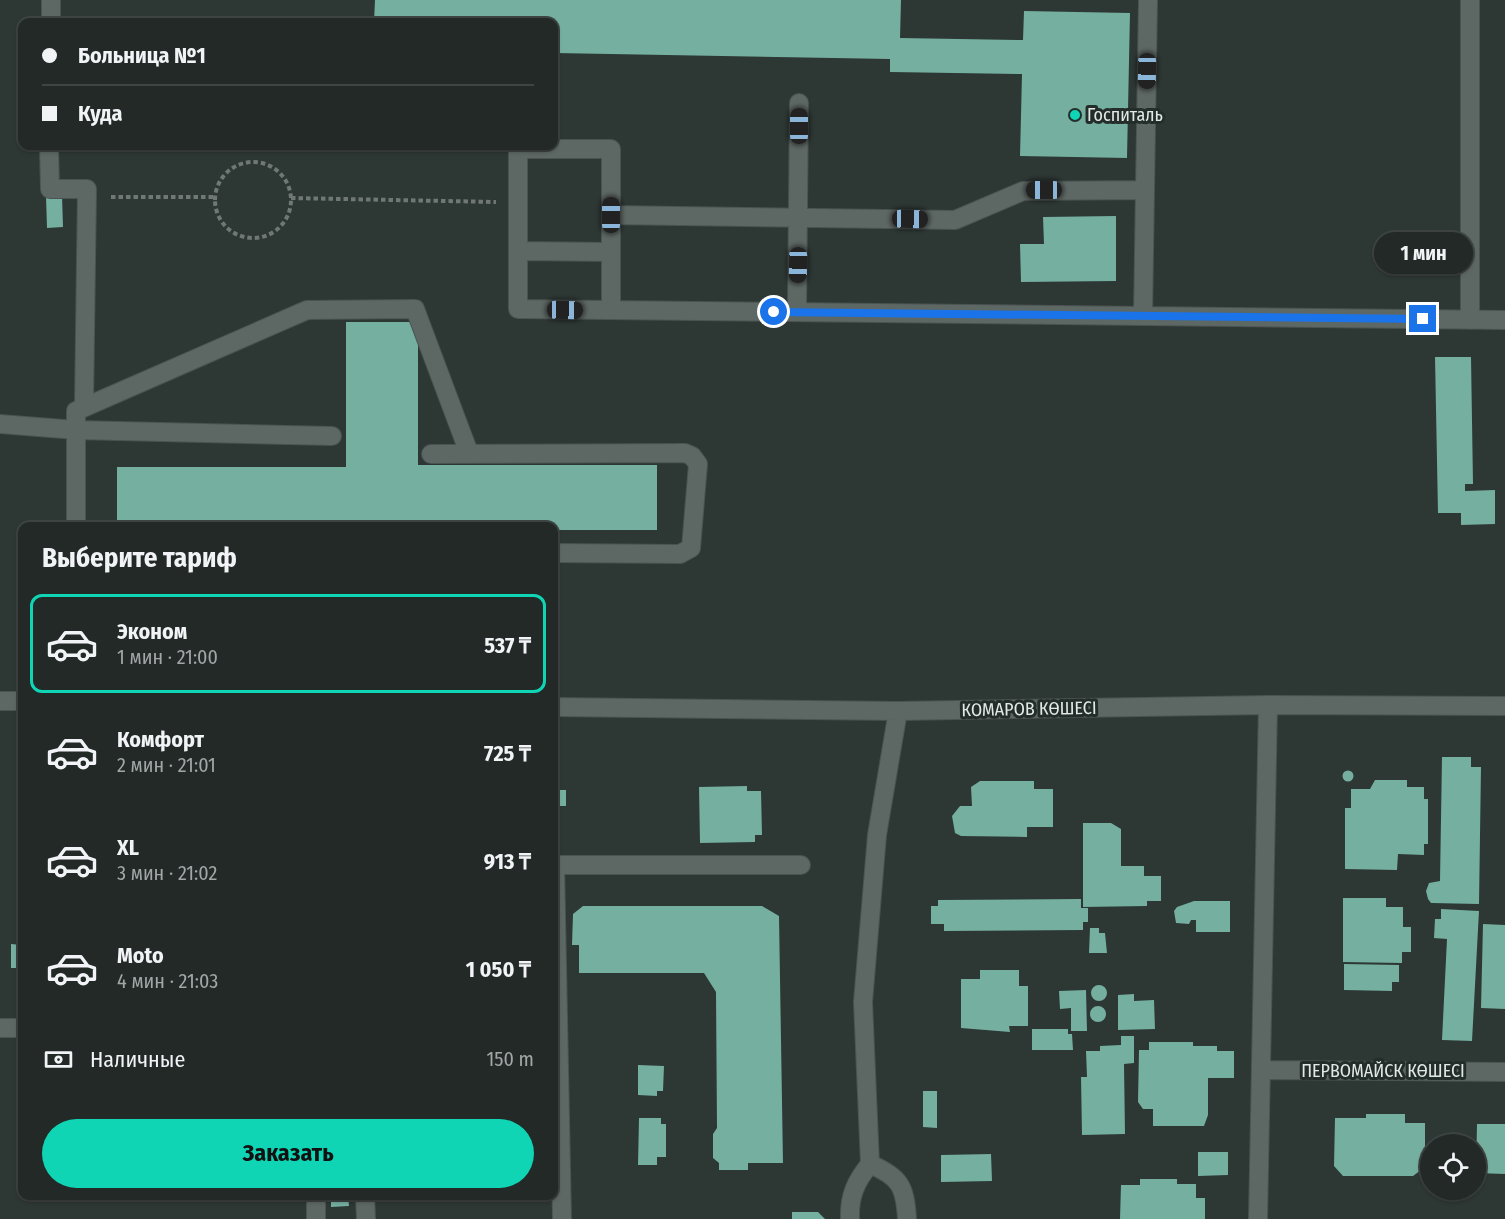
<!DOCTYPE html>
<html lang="ru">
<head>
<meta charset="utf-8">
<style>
	body { margin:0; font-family:"Fira Sans Condensed",sans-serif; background:#2e3533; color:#f1f3f6; height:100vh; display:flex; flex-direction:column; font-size:22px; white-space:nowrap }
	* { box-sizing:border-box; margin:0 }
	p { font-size:20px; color:#a2a6a7 }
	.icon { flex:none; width:33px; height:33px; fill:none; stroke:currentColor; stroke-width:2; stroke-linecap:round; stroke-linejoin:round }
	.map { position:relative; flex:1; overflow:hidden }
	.panel { position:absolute; left:18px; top:522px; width:540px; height:678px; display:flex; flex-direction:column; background:#222927; border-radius:12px; box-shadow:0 2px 4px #0004,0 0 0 2px #3f4544 }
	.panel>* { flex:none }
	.guide { position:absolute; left:18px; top:18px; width:540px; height:132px; border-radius:12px; box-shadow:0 2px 4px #0004,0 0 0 2px #3f4544; display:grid; align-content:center; height:132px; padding:0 24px; background:#222927 }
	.controls { position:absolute; left:1420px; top:1134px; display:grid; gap:12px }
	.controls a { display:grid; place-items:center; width:66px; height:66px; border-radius:50%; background:#222927; box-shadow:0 2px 4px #0004,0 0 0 2px #3f4544; font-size:30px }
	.end { position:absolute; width:27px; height:27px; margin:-14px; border:8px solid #1a73e8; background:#fff; box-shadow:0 0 0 3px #fff }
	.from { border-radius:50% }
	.bubble { position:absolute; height:42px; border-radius:21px; background:#222927; box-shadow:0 2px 4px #0004,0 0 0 2px #3f4544; font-size:20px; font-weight:700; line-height:42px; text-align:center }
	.car { position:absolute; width:18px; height:36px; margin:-18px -9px; border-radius:8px; box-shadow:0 0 4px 2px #0007; background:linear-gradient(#222 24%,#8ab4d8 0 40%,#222 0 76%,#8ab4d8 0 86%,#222 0) }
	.guide b { display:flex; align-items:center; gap:21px; height:57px; font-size:22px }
	.guide b+b { border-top:2px solid #3f4544 }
	.guide i { width:15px; height:15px; background:#f1f3f6 }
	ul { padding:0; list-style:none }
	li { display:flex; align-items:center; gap:18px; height:99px; margin:0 12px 9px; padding:0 12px; border:3px solid transparent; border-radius:12px }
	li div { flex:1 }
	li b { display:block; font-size:22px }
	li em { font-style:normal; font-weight:700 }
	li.active { border-color:#10d5b4 }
	li>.icon { width:54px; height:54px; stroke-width:1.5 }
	h2 { padding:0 24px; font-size:27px; line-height:72px }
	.pay { display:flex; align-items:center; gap:15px; height:66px; padding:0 24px; font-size:22px }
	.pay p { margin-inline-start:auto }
	.button { display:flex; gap:12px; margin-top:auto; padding:12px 24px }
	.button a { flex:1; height:69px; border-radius:36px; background:#10d5b4; color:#111; font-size:24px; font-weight:700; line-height:69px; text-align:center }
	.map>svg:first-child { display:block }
</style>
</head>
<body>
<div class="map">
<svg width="1505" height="1219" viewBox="0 0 1505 1219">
	<rect width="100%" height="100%" fill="#2d3734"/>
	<path fill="#75afa0" d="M375 0H901L900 38 1023 40 1024 11 1130 13 1127 158 1020 156 1022 74 890 72V59L554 53V22H374Z
		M62 195 63 227 47 228 46 196Z
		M1116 216V281L1021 282 1020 244H1044L1043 217Z
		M346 322H418V465H657V530H554V526H117V467H346Z
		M1435 357H1471L1473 484H1465V491L1495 490V524L1461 525V513H1438Z
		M1442 757H1471V767H1481L1479 904 1431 903 1428 899 1426 891 1429 883 1440 881Z
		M1342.5 776a5.5 5.5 0 1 1 11 0a5.5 5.5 0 1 1-11 0Z
		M1375 780H1407V787H1424V799H1428V844H1424V855L1398 854 1397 870 1345 869V808H1351V789H1370Z
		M980 781H1034V789H1053V827H1027V837L961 836 955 833 952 816 960 806H972L971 787Z
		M747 786V791H761L762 835H755V842L700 843 699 787Z
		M554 790H566V806H554Z
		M1083 823H1111L1121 829V866H1144V876H1161V901H1147V906L1083 907Z
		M1343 898H1386V907H1403V927H1411V952H1402V963L1343 962Z
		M1081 899V908H1088V922H1083V930L944 931V924H931V906H938V900Z
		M1194 901H1230V932H1196V920H1191L1189 924 1176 923 1174 911 1177 907Z
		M583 906H762L779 916 783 1163H748V1170H719V1163L713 1158V1134L717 1128 716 992 704 973H579V945H572L573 914Z
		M1441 909 1479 911 1472 1041 1442 1040 1447 939 1434 938 1435 919H1441Z
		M1483 924 1505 925V1009L1481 1008Z
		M1090 928H1099V933H1105L1107 953H1089Z
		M11 944 22 945V968H11Z
		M1344 964 1399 965V982H1392V991L1344 990Z
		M980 970H1019V986H1028V1026H1009L1010 1032 961 1028V979H980Z
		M1091 993a8 8 0 1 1 16 0a8 8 0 1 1-16 0Z
		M1086 990 1087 1031H1071V1008L1060 1009 1059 991Z
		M1134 994V1001L1154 1000 1155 1029 1118 1030V995Z
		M1090 1014a8 8 0 1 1 16 0a8 8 0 1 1-16 0Z
		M1032 1029H1068V1034H1072L1073 1050H1032Z
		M1121 1036H1134V1063L1124 1064 1125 1134 1082 1135 1081 1077H1087L1086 1051H1100V1046L1121 1045Z
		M1149 1042H1193V1046H1217V1051H1234V1078H1208V1115L1204 1126H1153V1109H1143L1138 1102 1139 1050H1149Z
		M638 1065 664 1066 663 1091H657V1096L638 1095Z
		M923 1091H937V1128L923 1127Z
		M1366 1114H1405V1123H1425V1167L1413 1176H1343L1334 1166 1335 1118H1366Z
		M639 1118H661V1124H666V1157H657V1165H638Z
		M1477 1124H1505V1174L1476 1173Z
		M1198 1152H1228V1175L1198 1176Z
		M991 1154 992 1181 941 1182V1155Z
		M1140 1179H1177V1184H1196V1198H1205V1219H1120L1121 1185H1140Z
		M331 1196H348L349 1206 331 1207Z
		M792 1212H818L825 1219H792Z"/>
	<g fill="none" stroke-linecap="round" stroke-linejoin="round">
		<g stroke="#4a5351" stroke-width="20">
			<path id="minor" d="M51 22V0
				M49 146 50 189H87L84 406
				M611 215 955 220 1023 191 1145 190
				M518 251 611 252
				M611 310V149H518V309L1505 320
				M797 312 799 103
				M1143 316 1148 0
				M1470 320V0
				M0 424 76 430 332 436
				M431 454 685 453 692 456 698 464 691 548 680 554 554 553
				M76 526V411L307 310 415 309 469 453
				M0 701H22
				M554 707 898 711 1268 705 1505 706
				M554 865H801
				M555 865 562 1219
				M0 1028H22
				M1261 1070 1505 1072
				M870 1164C900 1177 905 1186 907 1219
				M316 1196V1219
				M365 1196 366 1219
				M850 1219C849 1196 856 1181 870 1164L863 1002 877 835 898 711
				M1258 1219 1268 705"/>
		</g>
		<path stroke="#707876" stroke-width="4" stroke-dasharray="4.5 3" stroke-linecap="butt" d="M215 200a38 38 0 1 1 76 0a38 38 0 1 1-76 0Z
			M111 197H215
			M291 198 496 202"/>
		<use href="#minor" stroke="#5d6764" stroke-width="18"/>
	</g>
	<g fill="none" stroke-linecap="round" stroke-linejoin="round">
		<path stroke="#1a73e8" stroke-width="8" d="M774 312 1423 319"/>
	</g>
	<circle fill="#10d5b4" stroke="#232d2a" stroke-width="2" cx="1075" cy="115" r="6"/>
	<g text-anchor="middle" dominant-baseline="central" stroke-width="6" stroke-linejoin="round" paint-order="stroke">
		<g font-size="18" fill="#e2e8e6" stroke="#232d2a" text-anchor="start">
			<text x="1087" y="115">Госпиталь</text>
		</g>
		<g font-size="18" fill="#e2e8e6" stroke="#232d2a">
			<text transform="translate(1029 709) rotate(-1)">КОМАРОВ КӨШЕСІ</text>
			<text x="1383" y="1071">ПЕРВОМАЙСК КӨШЕСІ</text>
		</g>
	</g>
</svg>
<div class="controls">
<a><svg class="icon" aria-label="locate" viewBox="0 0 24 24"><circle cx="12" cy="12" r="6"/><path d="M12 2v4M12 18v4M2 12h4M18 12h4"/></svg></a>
</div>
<i class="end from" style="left:774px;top:312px"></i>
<i class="end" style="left:1423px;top:319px"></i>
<div class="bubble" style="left:1374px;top:232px;width:99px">1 мин</div>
<i class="car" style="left:1147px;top:71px;rotate:181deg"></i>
<i class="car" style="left:799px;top:126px;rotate:0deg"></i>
<i class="car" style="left:1044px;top:190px;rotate:270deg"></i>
<i class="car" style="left:611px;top:215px;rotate:0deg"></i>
<i class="car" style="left:910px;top:219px;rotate:91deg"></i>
<i class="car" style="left:798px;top:265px;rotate:181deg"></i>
<i class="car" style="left:565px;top:310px;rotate:91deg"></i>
<div class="guide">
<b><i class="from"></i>Больница №1</b>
<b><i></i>Куда</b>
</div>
<section class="panel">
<h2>Выберите тариф</h2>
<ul>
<li class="active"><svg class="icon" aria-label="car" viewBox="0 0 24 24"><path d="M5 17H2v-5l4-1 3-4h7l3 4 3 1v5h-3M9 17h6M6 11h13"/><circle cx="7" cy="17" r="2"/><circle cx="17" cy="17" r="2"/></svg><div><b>Эконом</b><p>1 мин · 21:00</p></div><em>537 ₸</em></li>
<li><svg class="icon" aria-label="car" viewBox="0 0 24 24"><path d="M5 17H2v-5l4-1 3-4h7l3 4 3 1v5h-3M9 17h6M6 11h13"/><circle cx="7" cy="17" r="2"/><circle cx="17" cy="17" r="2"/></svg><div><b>Комфорт</b><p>2 мин · 21:01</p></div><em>725 ₸</em></li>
<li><svg class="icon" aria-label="car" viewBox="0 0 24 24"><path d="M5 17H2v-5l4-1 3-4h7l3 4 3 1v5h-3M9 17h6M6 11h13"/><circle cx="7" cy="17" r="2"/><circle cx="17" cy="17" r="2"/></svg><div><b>XL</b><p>3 мин · 21:02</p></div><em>913 ₸</em></li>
<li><svg class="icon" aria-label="car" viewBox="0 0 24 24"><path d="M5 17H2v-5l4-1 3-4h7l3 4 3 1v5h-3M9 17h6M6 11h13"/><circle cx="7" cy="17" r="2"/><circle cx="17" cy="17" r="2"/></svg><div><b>Moto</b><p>4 мин · 21:03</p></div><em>1 050 ₸</em></li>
</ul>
<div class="pay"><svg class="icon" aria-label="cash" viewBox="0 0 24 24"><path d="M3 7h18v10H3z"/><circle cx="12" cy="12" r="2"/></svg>Наличные<p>150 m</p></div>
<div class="button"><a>Заказать</a></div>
</section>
</div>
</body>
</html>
